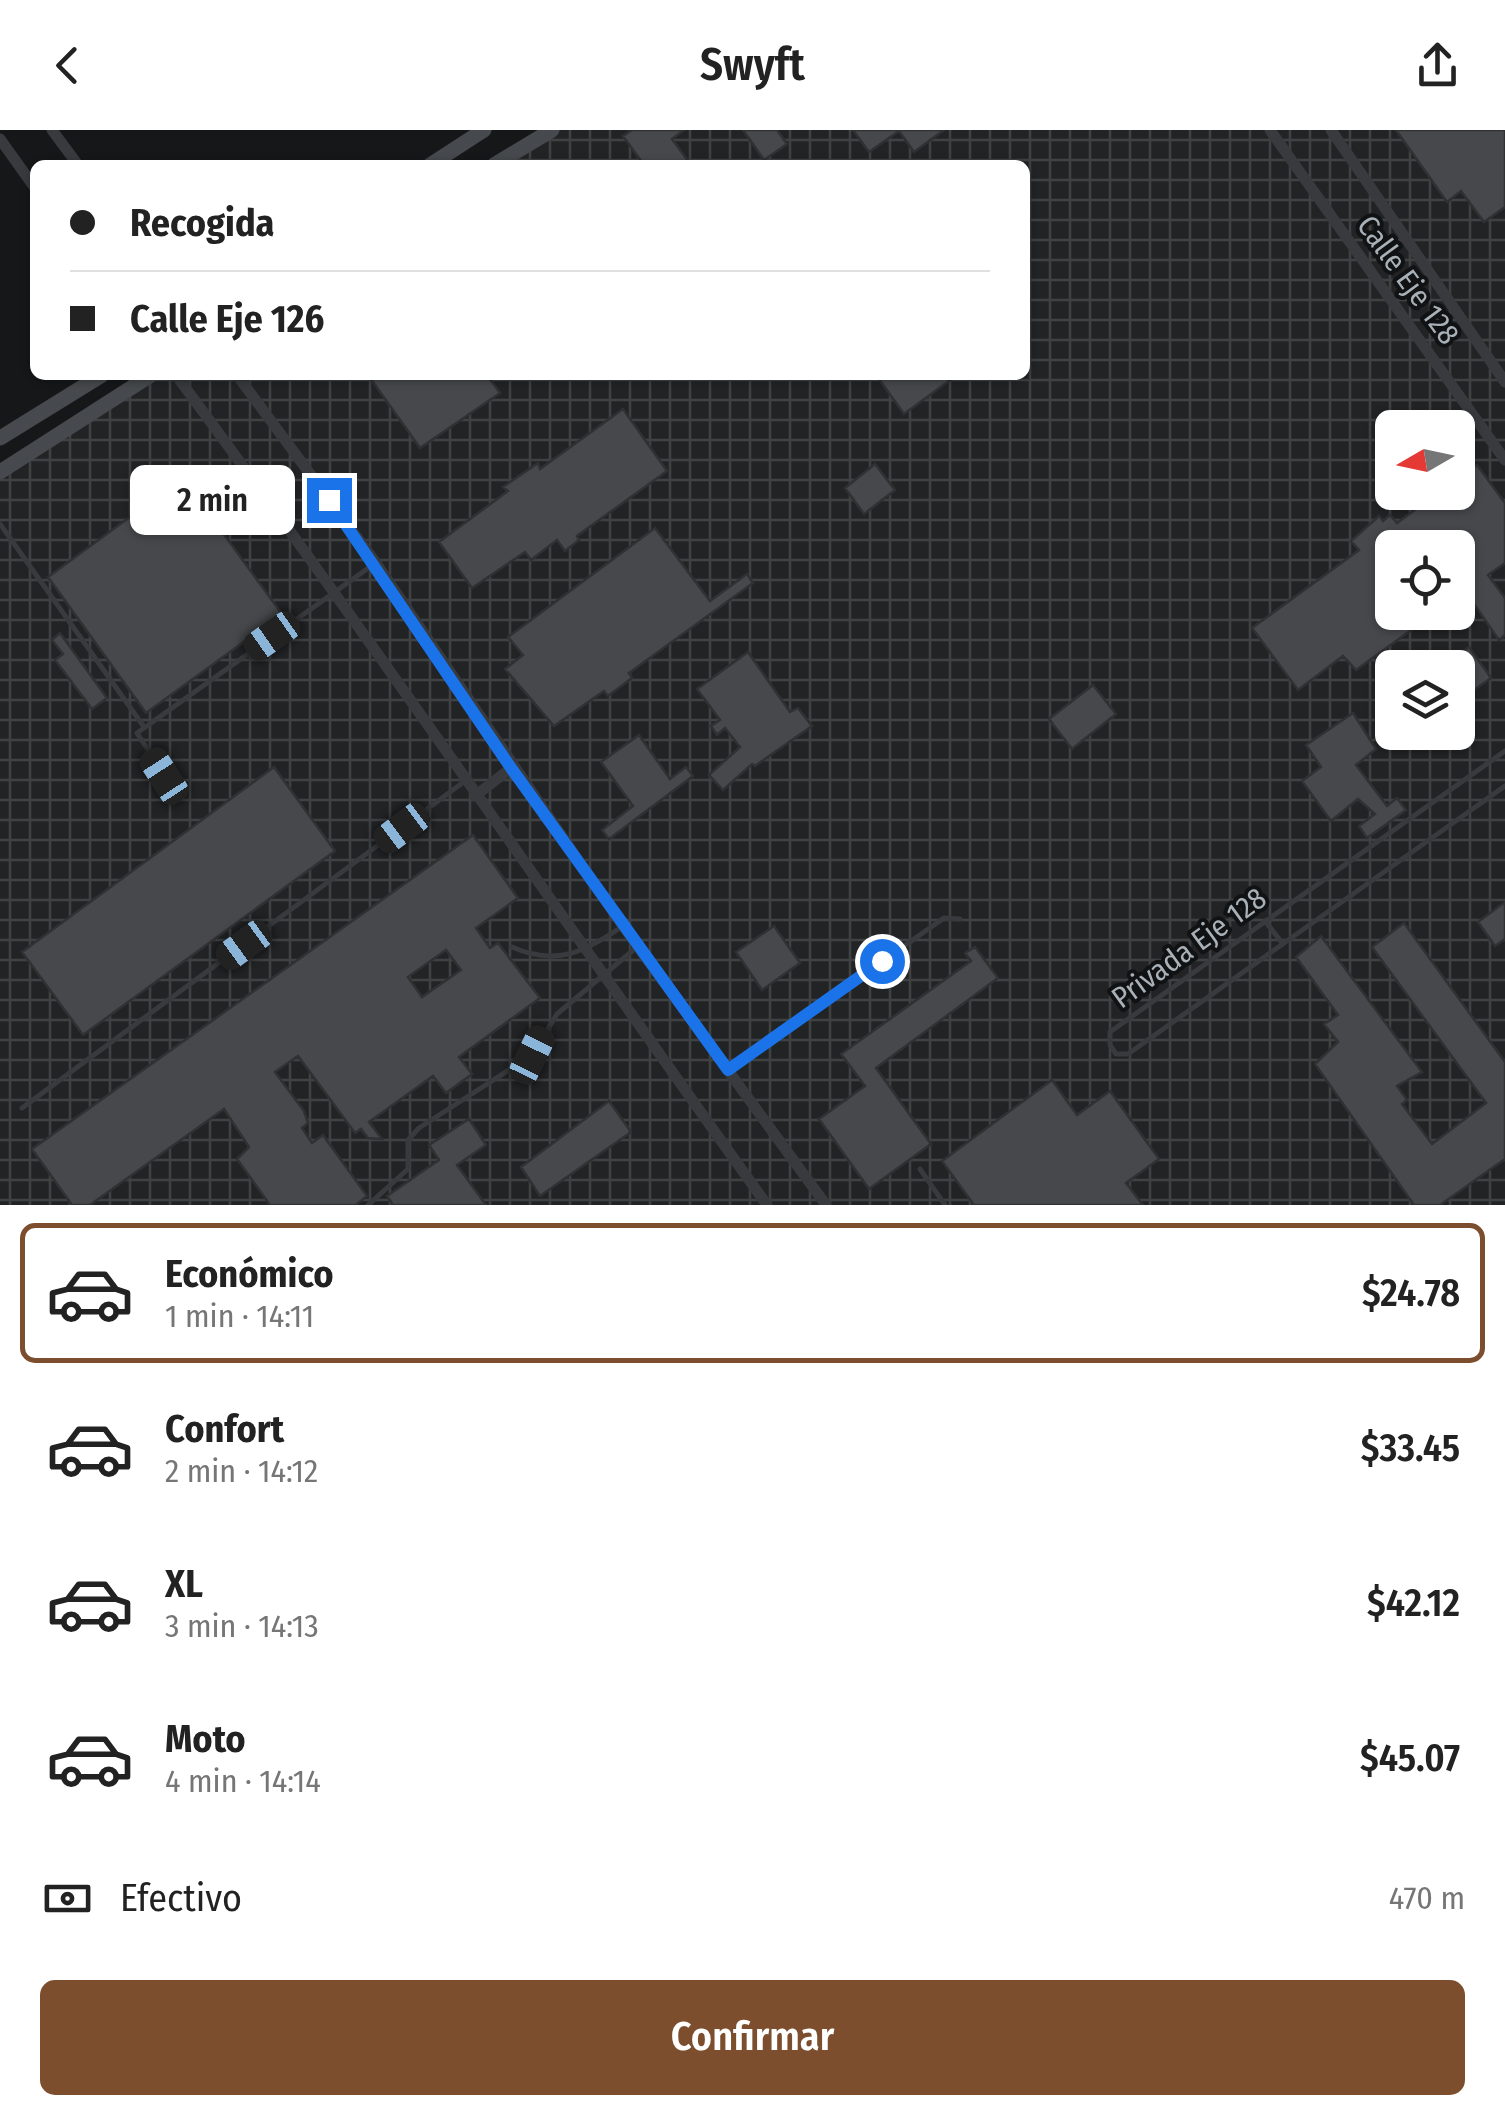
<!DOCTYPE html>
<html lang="es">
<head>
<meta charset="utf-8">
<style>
	body { margin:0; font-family:"Fira Sans Condensed",sans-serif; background:#f6f6f6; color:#222; height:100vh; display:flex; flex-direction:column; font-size:38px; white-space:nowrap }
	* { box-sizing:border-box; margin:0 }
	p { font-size:32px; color:#767676 }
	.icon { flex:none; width:55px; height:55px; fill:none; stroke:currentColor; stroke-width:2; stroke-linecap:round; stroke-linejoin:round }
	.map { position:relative; height:1075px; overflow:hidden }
	.sheet { display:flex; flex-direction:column; background:#fff; flex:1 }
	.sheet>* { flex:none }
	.hud { position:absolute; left:30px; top:30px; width:1000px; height:220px; border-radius:15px; box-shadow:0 2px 8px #0004; display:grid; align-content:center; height:220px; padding:0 40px; background:#fff }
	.needle { width:65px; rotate:261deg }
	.controls { position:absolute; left:1375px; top:280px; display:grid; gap:20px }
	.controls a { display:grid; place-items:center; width:100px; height:100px; border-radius:15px; background:#fff; box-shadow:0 2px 8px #0004; font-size:50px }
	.end { position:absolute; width:45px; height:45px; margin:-22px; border:12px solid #1a73e8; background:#fff; box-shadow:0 0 0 5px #fff }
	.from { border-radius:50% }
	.bubble { position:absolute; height:70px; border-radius:15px; background:#fff; box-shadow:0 2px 8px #0004; font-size:32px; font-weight:600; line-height:70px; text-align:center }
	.car { position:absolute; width:30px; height:60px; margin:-30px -15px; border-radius:12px; box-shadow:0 0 8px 2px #0007; background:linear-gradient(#222 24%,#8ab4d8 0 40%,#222 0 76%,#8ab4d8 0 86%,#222 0) }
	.hud b { display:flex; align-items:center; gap:35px; height:95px; font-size:38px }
	.hud b+b { border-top:2px solid #e0e0e0 }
	.hud i { width:25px; height:25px; background:#222 }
	ul { padding:18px 0 0; list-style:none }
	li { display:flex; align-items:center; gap:30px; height:140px; margin:0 20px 15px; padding:0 20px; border:5px solid transparent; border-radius:15px }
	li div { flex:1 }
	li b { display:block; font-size:38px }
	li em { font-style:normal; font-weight:600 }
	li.on { border-color:#7d4e2d }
	li>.icon { width:90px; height:90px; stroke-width:1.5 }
	.pay { display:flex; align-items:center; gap:25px; height:110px; padding:0 40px; font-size:38px }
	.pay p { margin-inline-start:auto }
	.button { display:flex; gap:20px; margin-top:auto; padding:20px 40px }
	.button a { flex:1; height:115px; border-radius:15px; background:#7d4e2d; color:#fff; font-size:40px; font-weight:600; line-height:115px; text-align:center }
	header { display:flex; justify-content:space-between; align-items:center; height:130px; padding:0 40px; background:#fff; font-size:45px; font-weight:600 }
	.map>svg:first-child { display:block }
</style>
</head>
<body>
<header><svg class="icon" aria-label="back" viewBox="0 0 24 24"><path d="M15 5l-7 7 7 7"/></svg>Swyft<svg class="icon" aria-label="share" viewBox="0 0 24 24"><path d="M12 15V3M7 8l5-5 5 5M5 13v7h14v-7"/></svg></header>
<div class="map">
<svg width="1505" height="1075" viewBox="0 0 1505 1075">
	<defs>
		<pattern id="industrial-grid" width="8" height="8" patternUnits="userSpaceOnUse" patternTransform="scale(2.5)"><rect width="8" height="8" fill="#222325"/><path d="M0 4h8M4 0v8" fill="none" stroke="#3f4143"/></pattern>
	</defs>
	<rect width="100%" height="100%" fill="#161718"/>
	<path fill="url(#industrial-grid)" fill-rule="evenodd" d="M557 0H1505V1075H0V345L159 245H1025V35H500ZM1392 298H1458V362H1392ZM1392 418H1458V482H1392ZM1392 538H1458V602H1392Z"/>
	<path fill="#46484b" stroke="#313134" stroke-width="2.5" fill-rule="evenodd" d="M632 0H684L672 9 691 35H644L623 6Z
		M743 0H777L787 14 764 30Z
		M853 0H944L914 22 899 1 869 22Z
		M1396 0H1505V77L1484 92 1461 61 1447 72Z
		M368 245H487L500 263 420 318Z
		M876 245H957L904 284Z
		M623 279 667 341 577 406 579 410 565 421 557 410 531 430 525 422 472 458 439 412 508 361 503 357 538 333 540 339Z
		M875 334 895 360 864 384 845 358Z
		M1477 335 1505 373V433L1488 445 1505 468V505L1499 510 1465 461 1458 467V418H1392V482H1436L1356 540 1343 526 1298 560 1252 498 1359 420 1351 411 1379 386 1383 391 1390 385 1397 393 1439 362H1458V349Z
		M183 348 282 484 146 583 48 447Z
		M655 398 710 471 747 444 753 453 629 543 632 548 608 566 604 561 554 596 505 539 523 525 508 507Z
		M60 503 107 568 92 579 55 530 63 524 52 510Z
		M1469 517 1491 548 1467 565 1458 552V538H1441Z
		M748 522 790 582 798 578 812 596 755 636 752 634 723 660 709 645 740 617 725 598 717 605 711 596 720 590 697 559Z
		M1093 555 1116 584 1072 619 1049 589Z
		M1353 583 1376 619 1356 635 1387 676 1397 668 1406 680 1367 708 1359 696 1375 684 1358 669 1331 691 1302 651 1321 637 1306 615Z
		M639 605 670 649 686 637 693 646 609 709 602 700 633 676 601 632Z
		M274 637 335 721 83 905 22 822Z
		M473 705 518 768 476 798 490 818 498 813 540 868 459 927 472 944 446 963 433 946 369 992 382 1009 368 1008 361 999 355 1003 298 926 275 942 304 981 308 993 302 998 312 1013 323 1005 367 1066 356 1075H270L237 1029 249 1017 224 979 90 1075H72L32 1019ZM446 820 461 840 422 867 408 847Z
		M1505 772V809L1495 816 1478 792Z
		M1404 793 1505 932V1029L1440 1075H1414L1315 934 1338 912 1324 894 1338 885 1296 827 1321 806 1422 942 1397 956 1407 970 1402 974 1432 1014 1486 973 1372 817Z
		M774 796 800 833 762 860 736 822Z
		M975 817 998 848 876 938 931 1014 869 1059 819 989 865 956 841 924 971 831 965 823Z
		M1052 950 1077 985 1110 961 1159 1029 1126 1053 1143 1075H974L942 1031Z
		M609 971 631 1002 540 1066 521 1037Z
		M469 989 486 1015 457 1035 486 1075H393L387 1066 439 1030 429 1015Z"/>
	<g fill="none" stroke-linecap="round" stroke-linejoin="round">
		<path stroke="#383a3d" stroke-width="5" d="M0 394 144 597
			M1505 621 1110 902V915L1116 924H1128L1505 656
			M165 646 137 603 374 434
			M1265 791 1283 814
			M512 817C555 836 583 823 620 798
			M728 940 944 788 960 789
			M22 978 465 651
			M920 1039 945 1075
			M368 1075 408 1039V1010L419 998 532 925 557 884 637 817"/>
		<path stroke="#383a3d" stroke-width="11" d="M52 0 78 35
			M1270 0 1505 330
			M1331 0 1505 252
			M0 9 35 58
			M176 245C378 518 569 799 767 1075
			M237 245 376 433 623 796 826 1075
			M475 666 511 638"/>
		<path stroke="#46494d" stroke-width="15" d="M430 35 484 0
			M494 35 552 0
			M0 308 102 245
			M0 342 151 245"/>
	</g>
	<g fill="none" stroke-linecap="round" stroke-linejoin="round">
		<path stroke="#1a73e8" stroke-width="12" d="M329 370 511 638 728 940 882 831"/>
	</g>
	<g text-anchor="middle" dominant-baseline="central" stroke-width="8" stroke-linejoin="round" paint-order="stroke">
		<g font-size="30" fill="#a9b1b8" stroke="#111213">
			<text transform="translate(1408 150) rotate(54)">Calle Eje 128</text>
			<text transform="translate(1189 818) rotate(-36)">Privada Eje 128</text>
		</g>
	</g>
</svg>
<div class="controls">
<a><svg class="needle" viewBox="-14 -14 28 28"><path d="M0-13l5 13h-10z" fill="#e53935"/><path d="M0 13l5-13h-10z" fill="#767676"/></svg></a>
<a><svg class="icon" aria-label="locate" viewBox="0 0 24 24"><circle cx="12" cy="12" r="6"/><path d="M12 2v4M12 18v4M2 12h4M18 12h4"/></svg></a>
<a><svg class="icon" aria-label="layers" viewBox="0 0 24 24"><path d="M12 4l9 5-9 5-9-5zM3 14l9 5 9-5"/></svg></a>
</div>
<i class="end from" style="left:882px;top:831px"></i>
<i class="end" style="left:329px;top:370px"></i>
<div class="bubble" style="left:130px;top:335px;width:165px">2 min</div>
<i class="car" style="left:272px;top:506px;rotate:235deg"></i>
<i class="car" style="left:164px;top:646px;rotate:327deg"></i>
<i class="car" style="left:402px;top:698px;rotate:233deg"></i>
<i class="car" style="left:244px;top:815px;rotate:234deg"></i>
<i class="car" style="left:532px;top:925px;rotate:26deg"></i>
<div class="hud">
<b><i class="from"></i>Recogida</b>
<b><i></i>Calle Eje 126</b>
</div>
</div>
<section class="sheet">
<ul>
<li class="on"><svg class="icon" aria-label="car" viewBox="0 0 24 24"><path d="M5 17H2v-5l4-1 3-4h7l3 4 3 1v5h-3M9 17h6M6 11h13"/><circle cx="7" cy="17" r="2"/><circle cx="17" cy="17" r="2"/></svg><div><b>Económico</b><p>1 min · 14:11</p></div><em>$24.78</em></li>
<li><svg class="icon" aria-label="car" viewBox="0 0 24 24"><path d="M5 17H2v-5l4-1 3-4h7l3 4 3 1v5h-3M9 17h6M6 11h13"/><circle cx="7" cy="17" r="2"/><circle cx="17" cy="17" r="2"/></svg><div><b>Confort</b><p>2 min · 14:12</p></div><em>$33.45</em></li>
<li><svg class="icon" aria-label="car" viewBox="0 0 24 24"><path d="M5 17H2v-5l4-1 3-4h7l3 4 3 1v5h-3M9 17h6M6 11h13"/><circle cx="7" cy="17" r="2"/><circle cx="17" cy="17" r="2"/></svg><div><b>XL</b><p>3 min · 14:13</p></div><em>$42.12</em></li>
<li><svg class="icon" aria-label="car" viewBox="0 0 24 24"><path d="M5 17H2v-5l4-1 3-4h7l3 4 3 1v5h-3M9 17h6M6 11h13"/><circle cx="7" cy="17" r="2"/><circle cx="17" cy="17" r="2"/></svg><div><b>Moto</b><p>4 min · 14:14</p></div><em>$45.07</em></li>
</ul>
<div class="pay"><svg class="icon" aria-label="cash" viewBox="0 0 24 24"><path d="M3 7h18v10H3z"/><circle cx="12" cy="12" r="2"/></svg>Efectivo<p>470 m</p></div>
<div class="button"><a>Confirmar</a></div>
</section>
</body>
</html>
